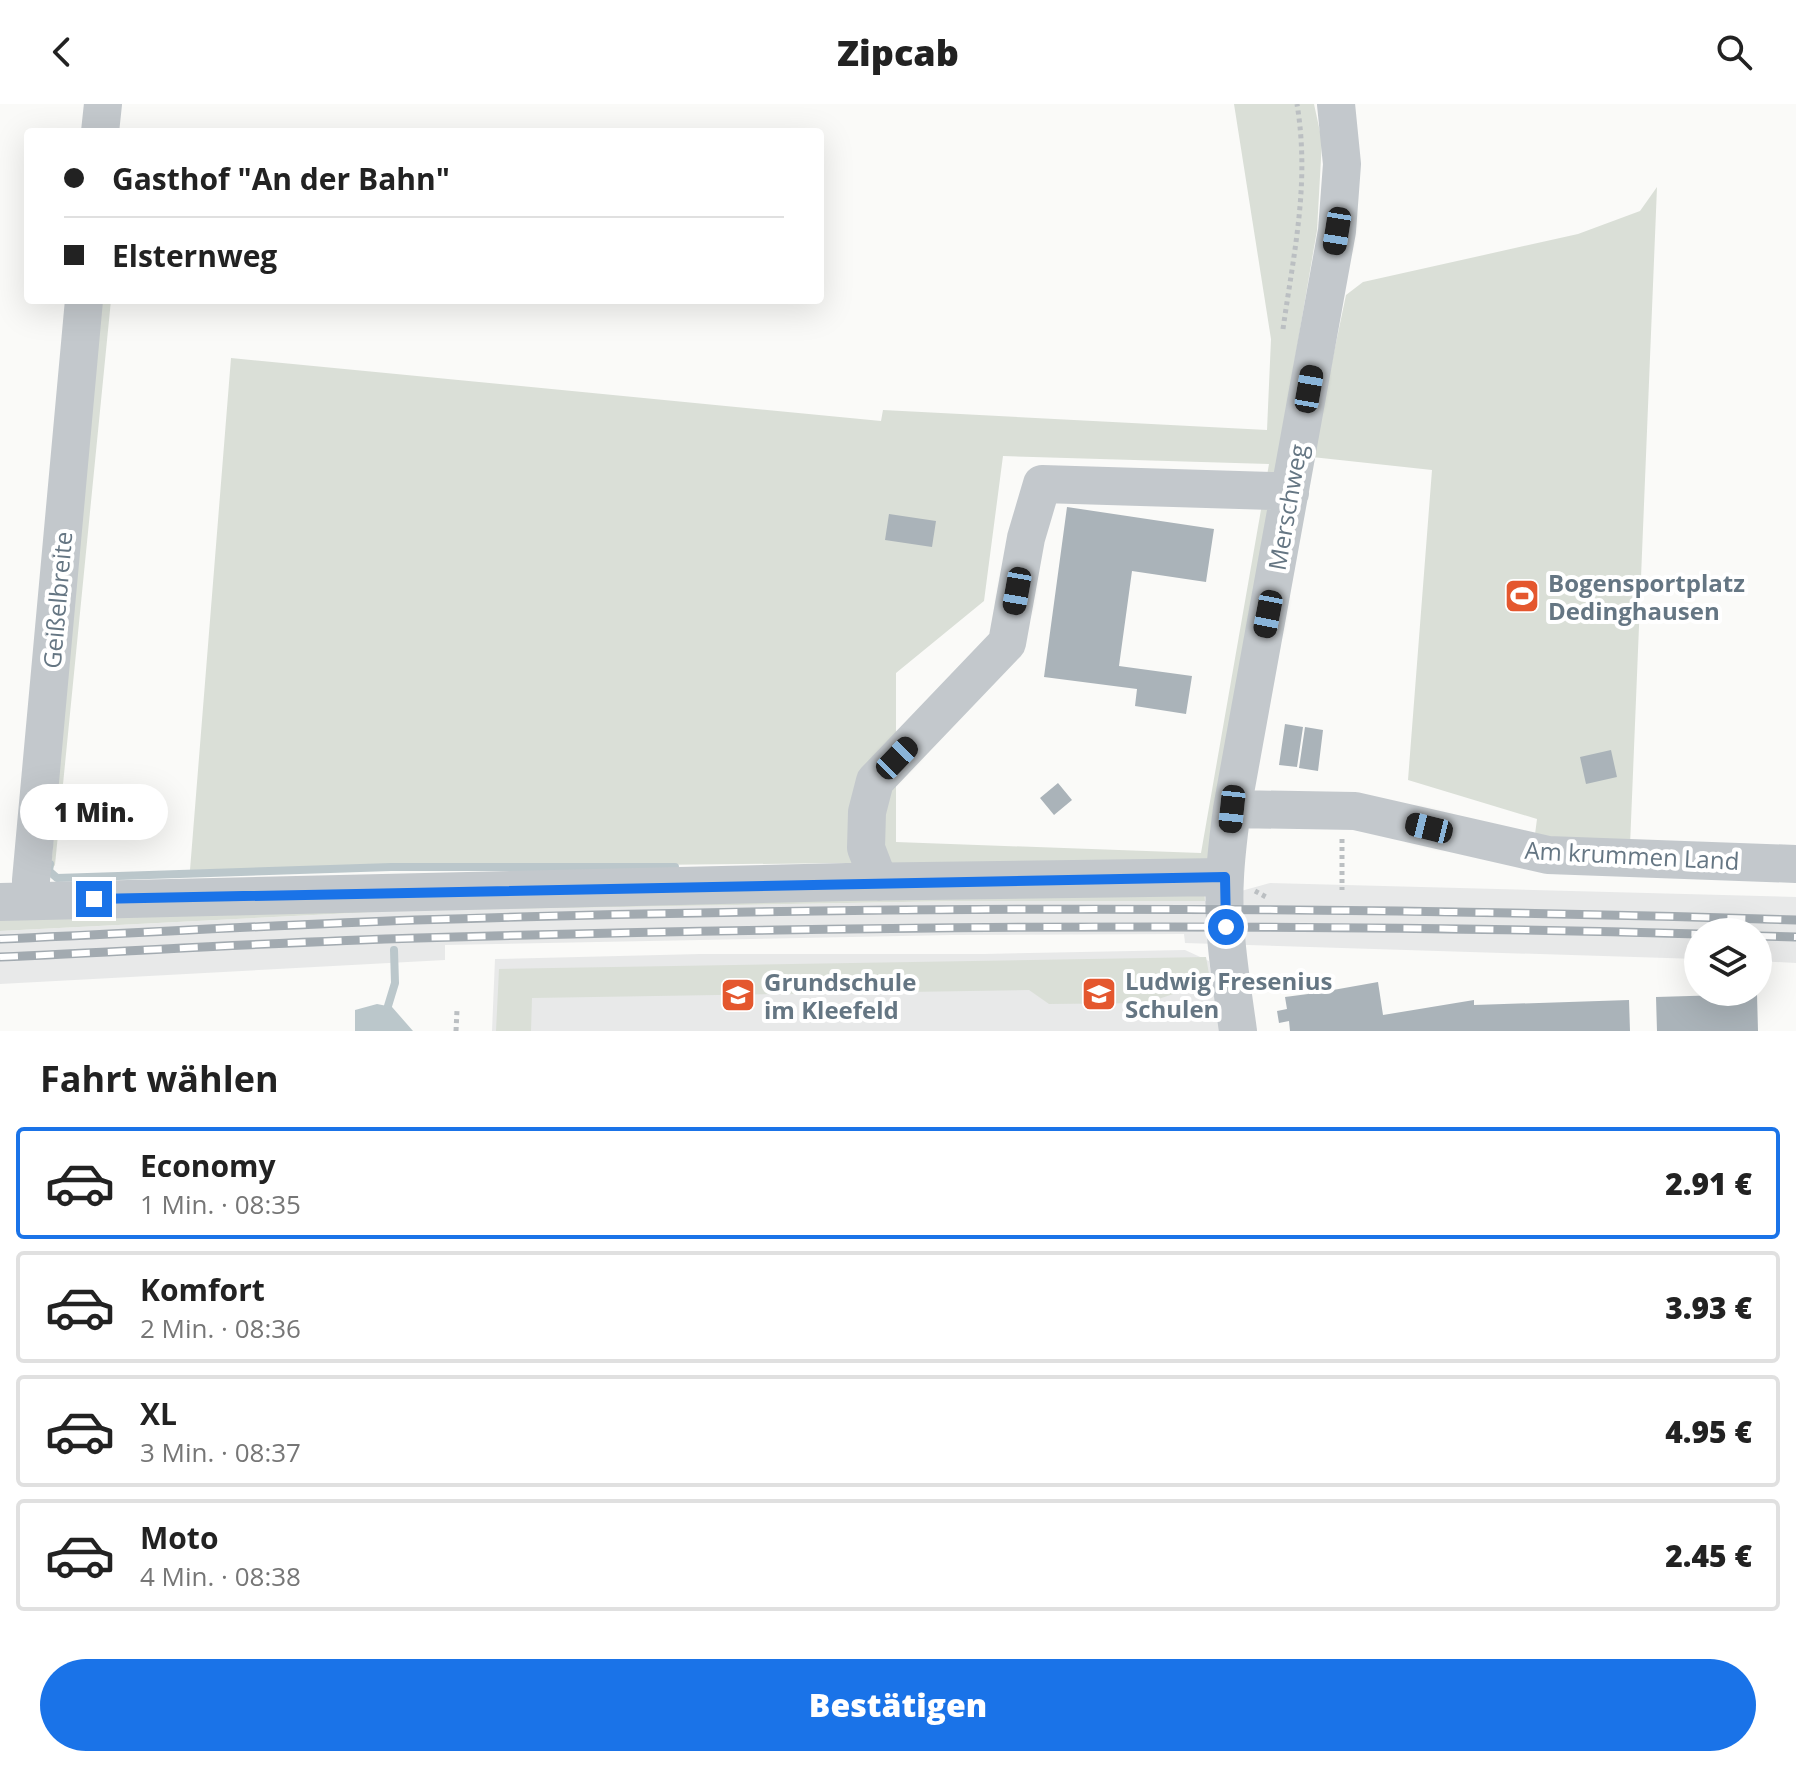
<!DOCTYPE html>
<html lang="de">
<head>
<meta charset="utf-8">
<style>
	body { margin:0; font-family:"Open Sans",sans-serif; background:#f6f6f6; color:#222; height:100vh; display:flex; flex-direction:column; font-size:30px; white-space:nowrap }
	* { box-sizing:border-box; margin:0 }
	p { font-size:26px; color:#767676 }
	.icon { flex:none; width:44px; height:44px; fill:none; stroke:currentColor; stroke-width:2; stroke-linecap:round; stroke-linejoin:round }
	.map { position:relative; height:927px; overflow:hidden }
	.sheet { display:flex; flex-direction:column; background:#fff; flex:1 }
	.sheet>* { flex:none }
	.hud { position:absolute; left:24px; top:24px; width:800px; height:176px; border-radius:8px; box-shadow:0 8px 32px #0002; display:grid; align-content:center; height:176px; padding:0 40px; background:#fff }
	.buttons { position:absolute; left:1684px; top:814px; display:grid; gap:16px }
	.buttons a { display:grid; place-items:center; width:88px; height:88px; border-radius:50%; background:#fff; box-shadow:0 8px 32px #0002; font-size:40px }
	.end { position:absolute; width:36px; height:36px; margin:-18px; border:10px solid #1a73e8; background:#fff; box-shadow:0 0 0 4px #fff }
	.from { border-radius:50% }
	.bubble { position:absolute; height:56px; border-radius:28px; background:#fff; box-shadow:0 8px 32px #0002; font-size:26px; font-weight:800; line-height:56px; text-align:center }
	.car { position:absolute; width:24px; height:48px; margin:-24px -12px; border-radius:10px; box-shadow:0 0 6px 2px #0007; background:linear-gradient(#222 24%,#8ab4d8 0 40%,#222 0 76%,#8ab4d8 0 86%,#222 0) }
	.hud b { display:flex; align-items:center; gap:28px; height:76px; font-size:30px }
	.hud b+b { border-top:2px solid #e0e0e0 }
	.hud i { width:20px; height:20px; background:#222 }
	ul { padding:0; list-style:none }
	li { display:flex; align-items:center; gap:24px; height:112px; margin:0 16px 12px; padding:0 24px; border:4px solid #e0e0e0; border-radius:8px }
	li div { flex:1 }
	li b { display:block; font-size:30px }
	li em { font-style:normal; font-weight:800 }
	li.on { border-color:#1a73e8 }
	li>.icon { width:72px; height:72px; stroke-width:1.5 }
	h2 { padding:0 40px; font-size:36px; line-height:96px }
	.button { display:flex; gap:16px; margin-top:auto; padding:16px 40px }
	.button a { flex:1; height:92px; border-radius:48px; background:#1a73e8; color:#fff; font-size:32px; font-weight:800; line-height:92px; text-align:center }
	header { display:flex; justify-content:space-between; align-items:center; height:104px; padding:0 40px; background:#fff; font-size:36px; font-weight:800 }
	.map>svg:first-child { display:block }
</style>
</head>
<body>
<header><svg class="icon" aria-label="back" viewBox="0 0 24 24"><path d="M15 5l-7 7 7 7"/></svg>Zipcab<svg class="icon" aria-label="search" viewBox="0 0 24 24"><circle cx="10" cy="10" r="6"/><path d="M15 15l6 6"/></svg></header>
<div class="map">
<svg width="1796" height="927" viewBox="0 0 1796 927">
	<rect width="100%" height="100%" fill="#fafaf8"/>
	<path fill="#e8e9e9" d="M1270 779 1796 793V859L1758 857V828H1698V855L1185 839 1184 830 953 831 445 841V856L0 880V827L393 807 958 797H1205Z
		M1185 846 1209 857 1220 927H492L495 855 700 850H984Z"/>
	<path fill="#dadfd7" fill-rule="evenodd" d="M1234 0H1314L1322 37 1317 126 1208 765 1198 761 845 759 190 766 231 254 881 317 883 306 1267 326 1271 235ZM1003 352 1269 360 1201 749 896 738V569L984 497Z
		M1657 83 1630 742 1534 738 1537 715 1408 676 1432 366 1312 353 1346 191 1363 178 1578 130 1640 107Z
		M96 196H111L55 761 51 766Z
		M1204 779 1205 797H958L393 807 0 827V805Z
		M1206 853 1209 870H1176V889L1147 899 1049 900 1029 886 532 894 531 927H496L499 865Z"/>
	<path fill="#bbc7cb" d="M377 900 392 903 413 927H355V906Z"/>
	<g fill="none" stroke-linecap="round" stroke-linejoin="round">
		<path stroke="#bbc7cb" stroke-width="8" d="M50 760 49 767 57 774 391 763H675
			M388 902 395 879 394 846"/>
	</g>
	<path fill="#aab3b9" d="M1067 403 1214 425 1206 478 1132 467 1119 562 1192 572 1186 610 1135 602 1137 585 1044 573Z
		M889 410 936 417 932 443 885 436Z
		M1285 620 1303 623 1297 663 1279 661Z
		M1305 623 1323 626 1318 667 1299 664Z
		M1611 646 1617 673 1586 680 1580 653Z
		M1058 679 1072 696 1054 711 1040 694Z
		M1330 870 1333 886 1378 878 1383 911 1474 896V901L1629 896 1630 927H1290L1289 917 1279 919 1277 907 1287 905 1285 893 1308 890 1306 874Z
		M1757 890 1758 927H1657L1656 893Z"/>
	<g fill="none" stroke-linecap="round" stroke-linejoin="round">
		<path stroke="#bbbfc2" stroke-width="5" stroke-dasharray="4 4" stroke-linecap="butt" d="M1283 225C1294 147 1310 79 1297 0
			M1342 735V786
			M1255 787 1268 794
			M456 927 457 906"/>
		<path stroke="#c3c8cc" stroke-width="38" d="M100 28 103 0
			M1232 705 1355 707 1548 751 1796 760
			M879 778 866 744 867 708 875 677 1007 539 1026 434 1042 380 1273 387 1290 389
			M31 796V776L84 196
			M0 798 847 778 1225 773
			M1238 927C1231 876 1222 825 1225 773 1226 750 1229 728 1232 705L1337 127 1342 60 1336 0"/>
		<g stroke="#a2aab0" stroke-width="9">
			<path id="rail" d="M1758 832 1796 833
				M0 835C138 829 277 821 415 816 875 801 1336 802 1796 816
				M0 853C139 847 279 838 418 834 844 822 1271 818 1698 830"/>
		</g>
		<use href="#rail" stroke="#fff" stroke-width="6" stroke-dasharray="18" stroke-linecap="butt"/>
	</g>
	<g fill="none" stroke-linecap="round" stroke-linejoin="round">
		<path stroke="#1a73e8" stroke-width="10" d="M94 795 1225 773 1226 823"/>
	</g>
	<defs>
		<g id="stadium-square" transform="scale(1.8)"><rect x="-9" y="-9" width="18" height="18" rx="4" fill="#e4572e" stroke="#fff"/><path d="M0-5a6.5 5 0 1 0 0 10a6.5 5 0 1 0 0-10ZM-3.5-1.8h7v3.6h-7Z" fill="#fff"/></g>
		<g id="school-square" transform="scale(1.8)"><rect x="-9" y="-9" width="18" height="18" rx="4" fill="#e4572e" stroke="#fff"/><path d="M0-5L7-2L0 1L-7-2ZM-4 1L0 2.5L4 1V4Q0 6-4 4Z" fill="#fff"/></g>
	</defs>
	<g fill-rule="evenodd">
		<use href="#stadium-square" x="1522" y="492"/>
		<use href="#school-square" x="1099" y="890"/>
		<use href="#school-square" x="738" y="891"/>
	</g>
	<g text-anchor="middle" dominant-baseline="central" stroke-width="8" stroke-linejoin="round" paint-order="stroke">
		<g font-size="24" fill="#657683" stroke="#fff">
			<text transform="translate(1287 403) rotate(-80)">Merschweg</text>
			<text transform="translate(57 496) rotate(-85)">Geißelbreite</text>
			<text transform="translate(1632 751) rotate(3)">Am krummen Land</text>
		</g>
		<g font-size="24" font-weight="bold" fill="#657683" stroke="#fff" text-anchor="start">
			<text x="1548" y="478">Bogensportplatz<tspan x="1548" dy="28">Dedinghausen</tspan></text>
			<text x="1125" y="876">Ludwig Fresenius<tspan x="1125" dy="28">Schulen</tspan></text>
			<text x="764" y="877">Grundschule<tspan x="764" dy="28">im Kleefeld</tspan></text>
		</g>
	</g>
</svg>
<div class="buttons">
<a><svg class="icon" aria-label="layers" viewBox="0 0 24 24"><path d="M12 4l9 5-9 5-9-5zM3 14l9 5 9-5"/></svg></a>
</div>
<i class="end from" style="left:1226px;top:823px"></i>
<i class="end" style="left:94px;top:795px"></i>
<div class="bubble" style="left:20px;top:680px;width:148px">1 Min.</div>
<i class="car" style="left:1337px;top:127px;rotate:189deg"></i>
<i class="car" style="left:1309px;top:285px;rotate:10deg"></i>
<i class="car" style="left:1017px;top:487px;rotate:190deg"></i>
<i class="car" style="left:1268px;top:510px;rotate:191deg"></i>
<i class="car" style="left:897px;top:654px;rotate:44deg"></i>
<i class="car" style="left:1232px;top:705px;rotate:186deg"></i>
<i class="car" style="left:1429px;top:724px;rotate:284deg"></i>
<div class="hud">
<b><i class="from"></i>Gasthof &quot;An der Bahn&quot;</b>
<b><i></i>Elsternweg</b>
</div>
</div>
<section class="sheet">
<h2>Fahrt wählen</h2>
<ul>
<li class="on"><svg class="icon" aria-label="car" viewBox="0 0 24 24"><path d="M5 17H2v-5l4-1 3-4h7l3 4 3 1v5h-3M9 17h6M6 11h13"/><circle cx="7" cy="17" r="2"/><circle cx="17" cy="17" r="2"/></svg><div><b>Economy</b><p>1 Min. · 08:35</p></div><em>2.91 €</em></li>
<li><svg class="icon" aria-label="car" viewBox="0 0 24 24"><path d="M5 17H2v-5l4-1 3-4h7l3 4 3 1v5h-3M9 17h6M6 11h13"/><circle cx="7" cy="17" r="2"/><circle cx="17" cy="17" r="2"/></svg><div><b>Komfort</b><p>2 Min. · 08:36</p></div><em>3.93 €</em></li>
<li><svg class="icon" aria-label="car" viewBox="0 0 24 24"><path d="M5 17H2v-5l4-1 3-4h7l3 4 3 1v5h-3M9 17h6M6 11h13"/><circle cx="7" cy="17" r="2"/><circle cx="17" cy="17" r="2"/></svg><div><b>XL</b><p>3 Min. · 08:37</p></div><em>4.95 €</em></li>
<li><svg class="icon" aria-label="car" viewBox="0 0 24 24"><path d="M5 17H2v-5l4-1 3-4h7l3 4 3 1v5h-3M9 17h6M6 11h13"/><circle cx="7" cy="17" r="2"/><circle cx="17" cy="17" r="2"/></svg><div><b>Moto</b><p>4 Min. · 08:38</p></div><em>2.45 €</em></li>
</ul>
<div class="button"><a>Bestätigen</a></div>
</section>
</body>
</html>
